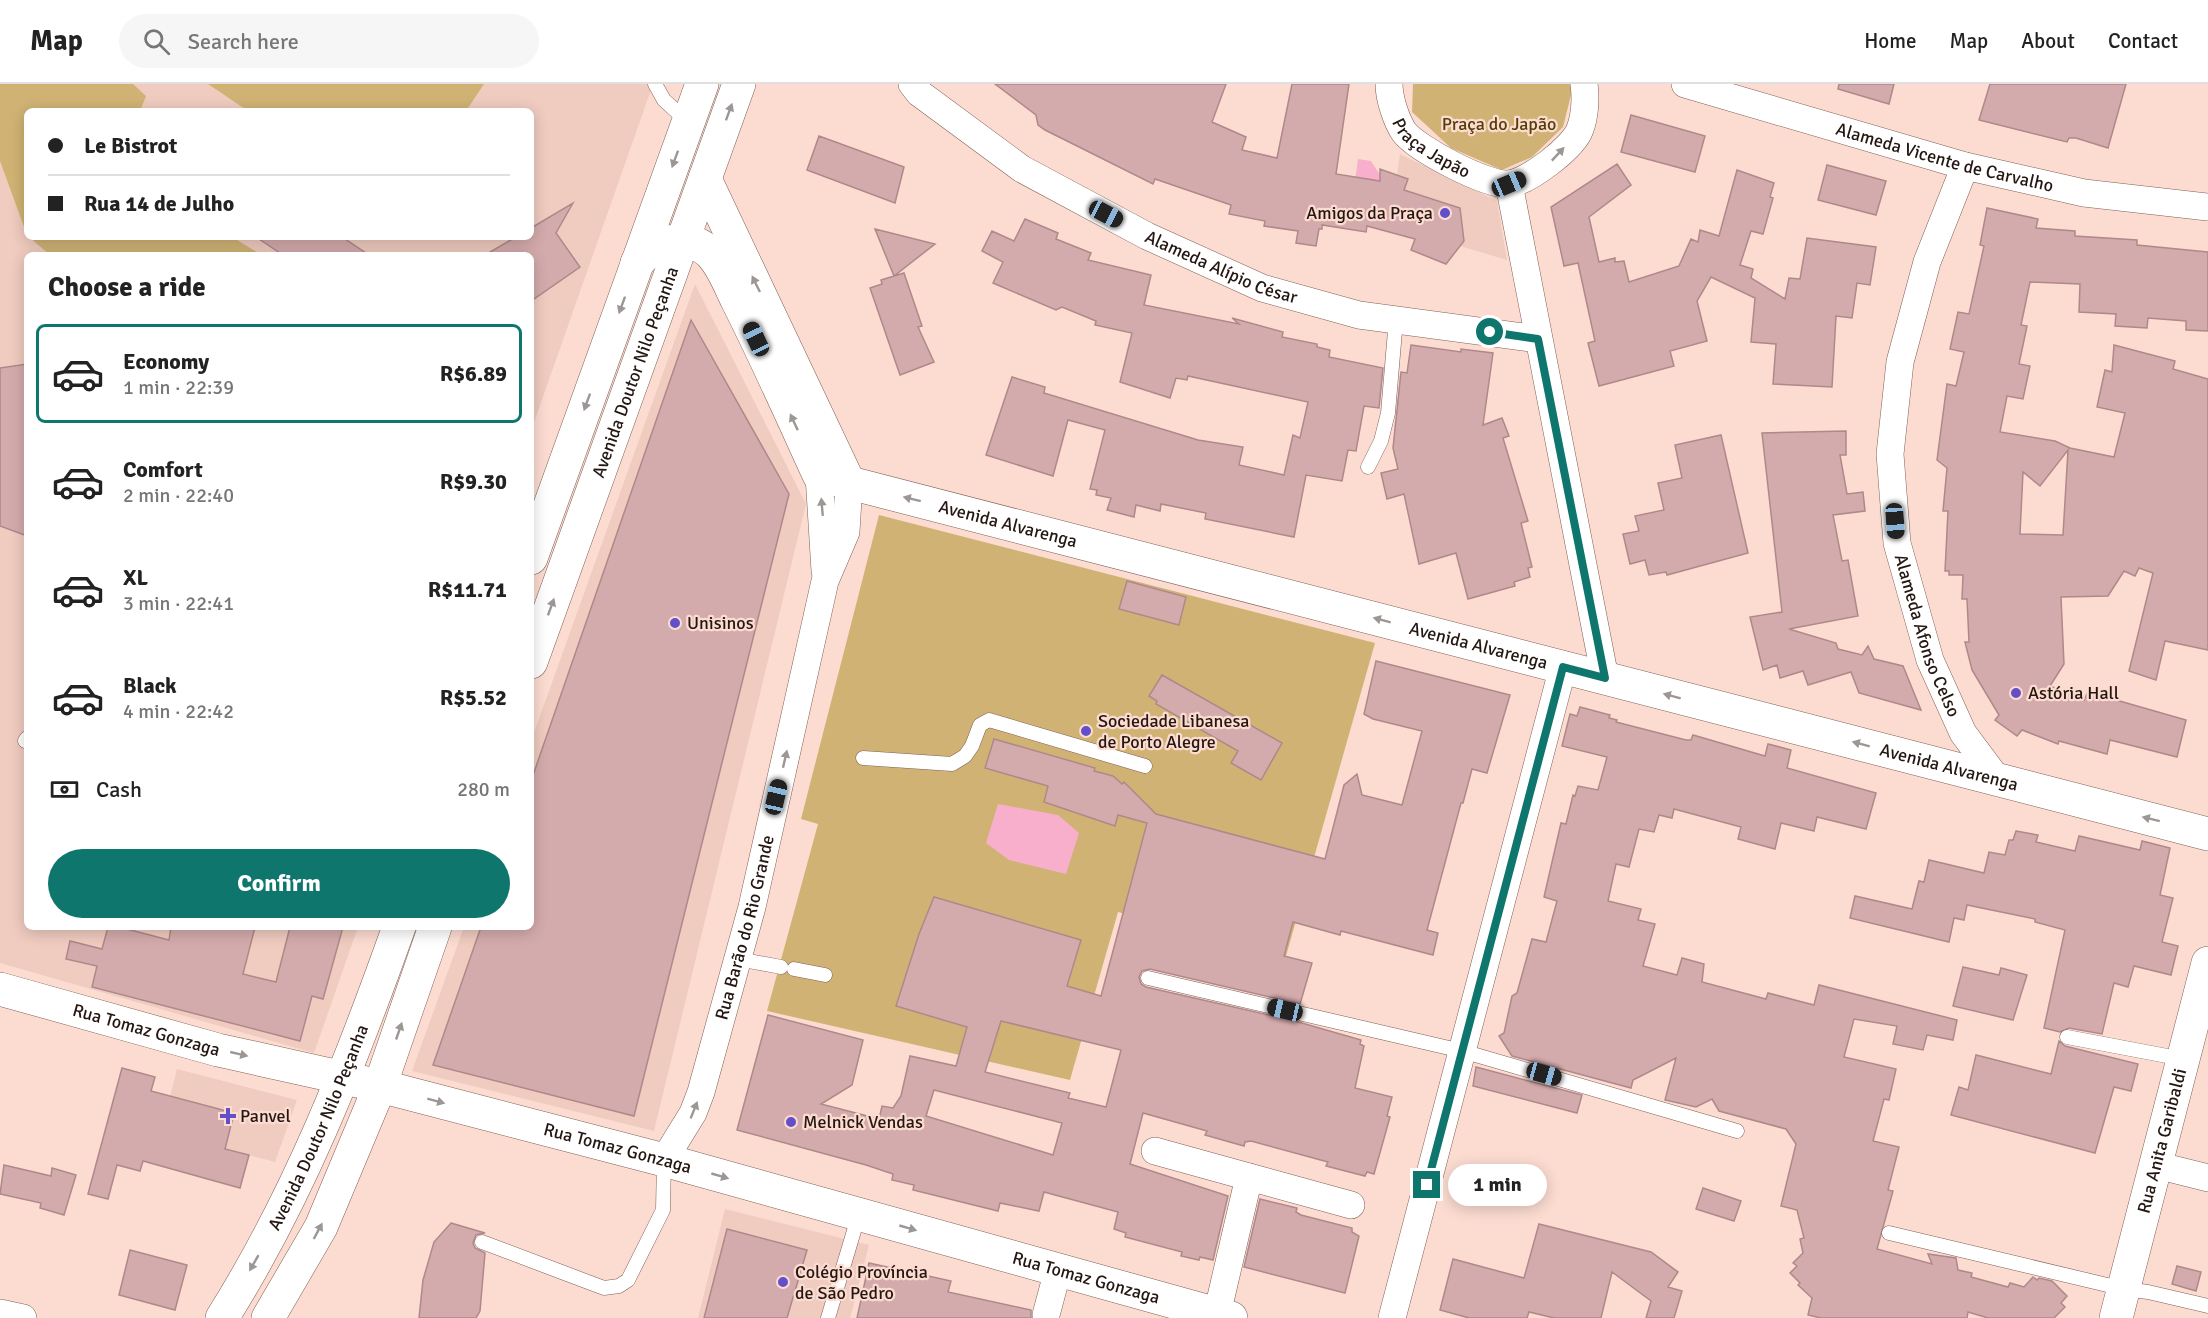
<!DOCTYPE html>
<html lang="en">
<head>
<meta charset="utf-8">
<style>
	body { margin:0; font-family:Signika,sans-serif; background:#f6f6f6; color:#222; height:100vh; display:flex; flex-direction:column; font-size:22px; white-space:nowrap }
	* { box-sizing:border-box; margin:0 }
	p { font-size:20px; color:#767676 }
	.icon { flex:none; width:33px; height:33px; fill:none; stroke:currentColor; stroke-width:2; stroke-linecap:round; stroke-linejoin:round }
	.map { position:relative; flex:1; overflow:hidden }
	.details { position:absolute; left:24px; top:168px; width:510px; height:678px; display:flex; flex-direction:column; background:#fff; border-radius:9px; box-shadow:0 3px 15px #0003 }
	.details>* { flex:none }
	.banner { position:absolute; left:24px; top:24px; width:510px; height:132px; border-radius:9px; box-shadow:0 3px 15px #0003; display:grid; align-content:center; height:132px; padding:0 24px; background:#fff }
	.end { position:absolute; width:27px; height:27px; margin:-14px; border:8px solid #0f766e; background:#fff; box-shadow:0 0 0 3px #fff }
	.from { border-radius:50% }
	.bubble { position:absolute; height:42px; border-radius:21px; background:#fff; box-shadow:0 3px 15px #0003; font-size:20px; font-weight:800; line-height:42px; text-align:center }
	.car { position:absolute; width:18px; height:36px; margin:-18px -9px; border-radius:8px; box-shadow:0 0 4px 2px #0007; background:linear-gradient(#222 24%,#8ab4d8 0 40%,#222 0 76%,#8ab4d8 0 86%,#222 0) }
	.banner b { display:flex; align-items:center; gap:21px; height:57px; font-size:22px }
	.banner b+b { border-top:2px solid #e0e0e0 }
	.banner i { width:15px; height:15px; background:#222 }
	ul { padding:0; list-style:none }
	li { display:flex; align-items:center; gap:18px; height:99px; margin:0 12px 9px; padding:0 12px; border:3px solid transparent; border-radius:9px }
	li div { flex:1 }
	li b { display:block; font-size:22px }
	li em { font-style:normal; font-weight:800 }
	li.active { border-color:#0f766e }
	li>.icon { width:54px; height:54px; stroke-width:1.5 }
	h2 { padding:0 24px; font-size:27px; line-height:72px }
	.pay { display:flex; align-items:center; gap:15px; height:66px; padding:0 24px; font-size:22px }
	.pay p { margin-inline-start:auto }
	.primary-button { display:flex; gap:12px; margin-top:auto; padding:12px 24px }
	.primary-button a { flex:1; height:69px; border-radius:36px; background:#0f766e; color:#fff; font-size:24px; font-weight:800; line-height:69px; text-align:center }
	header { display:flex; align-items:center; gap:36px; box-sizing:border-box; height:84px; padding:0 30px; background:#fff; border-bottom:2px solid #e0e0e0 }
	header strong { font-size:28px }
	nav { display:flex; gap:33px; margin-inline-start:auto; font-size:21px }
	.search { width:420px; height:54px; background:#f6f6f6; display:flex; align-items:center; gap:15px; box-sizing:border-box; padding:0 21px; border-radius:33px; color:#767676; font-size:22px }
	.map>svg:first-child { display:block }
</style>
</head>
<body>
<header>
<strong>Map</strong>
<div class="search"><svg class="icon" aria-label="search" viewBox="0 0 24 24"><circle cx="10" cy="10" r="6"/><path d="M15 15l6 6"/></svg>Search here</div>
<nav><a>Home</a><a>Map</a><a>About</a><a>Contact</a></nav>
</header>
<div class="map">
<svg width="2208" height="1234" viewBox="0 0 2208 1234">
	<rect width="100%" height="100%" fill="#fcdcd1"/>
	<path fill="#f0cbbf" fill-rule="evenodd" d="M0 0H653L531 347V171H27V843H358L314 969 0 879ZM27 27H531V153H27Z
		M1400 70 1497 117 1507 176 1390 141Z
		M695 200 806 420 654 1047 412 987 464 843H531V657Z
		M177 985 297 1016 275 1078 161 1048Z
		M725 1125 869 1161 850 1234H698Z"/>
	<path fill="#d0b374" d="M0 0H133L146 12 140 27H27V151L0 77Z
		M208 0H484L466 27H248Z
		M1413 0H1571L1572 7 1563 43 1532 73 1502 86 1451 64 1412 28Z
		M29 153H232L262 171H50Z
		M879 431 1375 559 1286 872 1118 828 1070 996 767 927 818 740 801 735Z"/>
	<path fill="#f7afcb" d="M1358 75 1371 77 1382 94 1380 101 1355 96Z
		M998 720 1058 731 1079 749 1066 790 1009 776 986 759Z"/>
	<path fill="#d4abac" stroke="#af8889" stroke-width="1.5" fill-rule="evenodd" d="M995 0H1226L1212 38 1246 53 1242 66 1277 74 1292 0H1349L1336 90 1380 97V85L1408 95 1404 106 1460 124 1464 157 1446 180 1411 166 1415 155 1367 142 1366 148 1322 141V145H1319L1316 162 1296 159 1298 147 1264 142 1265 137 1229 130 1231 121 1155 95 1153 100 1045 46 1038 41 1036 31Z
		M1839 0H1894L1889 20 1838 5Z
		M1990 0H2126L2108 64 2076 54H2069L2067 58 1979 36Z
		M1631 31 1705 52 1695 88 1621 68Z
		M819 52 904 83 895 119 807 86Z
		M1617 80 1631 101 1589 133 1599 178 1615 174V178L1624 177 1629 198 1679 182 1691 155 1698 158 1700 146 1719 152 1737 86 1774 99 1770 113 1773 114 1763 150 1751 147 1740 181 1753 185 1751 194 1785 215 1789 194 1800 195 1807 154 1876 163 1870 201 1857 199 1852 234 1836 232 1832 303 1773 300 1776 260 1751 258 1755 214 1711 193 1697 217 1707 257 1670 267 1674 282 1599 302 1588 259 1595 257 1578 179 1564 182 1551 123Z
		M1827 81 1886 97 1876 131 1818 116Z
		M573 119 556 149 580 183 531 217V171H485L516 153H531V144Z
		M1987 124 2038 135 2036 144 2075 147V152L2137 156V161L2208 168V247L2186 246V237L2148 234 2147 244 2115 242 2116 230 2079 228 2080 200 2030 198 2021 241 2027 242 2019 280 2030 282 2023 315 2007 312 2000 348 2055 357 2070 364 2114 373 2125 329 2097 323 2105 286 2112 288 2114 261 2175 277 2173 285 2208 295V566L2165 557 2156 596 2129 587 2153 489 2139 484 2135 492 2124 487 2108 512 2061 513 2064 580 2050 602 2084 616 2088 608 2186 636 2177 673 2110 656 2107 670 2059 657 2058 660 2022 646 2017 652 1995 636 1999 631 1972 586 1965 558H1969L1967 515H1962L1963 491H1949V487H1945L1948 427H1943L1947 384 1937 376 1947 300 1956 302 1964 268 1950 265 1958 228 1969 230 1984 162 1980 161ZM2068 366 2063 451 2020 450 2023 388 2040 402Z
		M1025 135 1058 149 1056 155 1091 169 1088 176 1151 191 1144 221 1239 240 1232 234 1283 248 1282 253 1317 260V263L1330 266 1329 273 1383 284 1379 324 1364 322 1356 367 1348 366 1342 397 1306 391 1294 453 1205 435 1206 429 1161 420 1160 427 1136 421 1134 433 1107 426 1111 414 1096 411 1097 406 1090 405 1105 346 1068 336 1053 392 986 371 1012 293 1045 303 1044 309 1198 356 1243 363 1239 381 1284 391 1293 351 1300 354 1308 318 1188 292 1187 296 1176 294 1170 314 1120 298 1132 249 1095 241 1096 237 1062 223 1056 226 993 199 1003 178 982 167 992 147 1014 157Z
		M875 145 935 160 894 192Z
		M256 153H342L369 171H283Z
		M904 189 922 242 918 243 934 278 900 291 870 204 882 200 881 196Z
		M691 236 789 410 634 1032 433 981 481 843H531V697Z
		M1411 261 1461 268V265L1493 269 1483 341 1502 334 1509 352 1503 354 1528 437 1521 439 1532 483 1528 484 1530 493 1514 498 1515 502 1468 515 1456 469 1419 480 1404 410 1387 415 1381 389 1398 385 1393 364 1401 288 1407 289Z
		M27 280V452L0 442V284Z
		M1846 347V371H1840L1847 410 1863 408 1865 427 1833 431 1842 477 1848 476 1858 532 1789 545 1836 559 1838 565 1862 571 1868 562 1874 575 1903 582 1921 626 1859 609 1851 588 1808 601 1803 587 1780 594 1777 581 1763 586 1750 533 1782 528 1762 349Z
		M1721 351 1748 469 1667 491 1666 488 1649 491 1645 476 1630 480 1623 450 1639 447 1635 432 1664 426 1658 399 1682 394 1675 361Z
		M1127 497 1186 513 1179 541 1119 525Z
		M1376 577 1510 611 1487 689 1472 685 1463 719H1461L1427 846 1438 849 1433 871 1341 847 1340 851 1293 838 1284 872 1312 879 1300 920 1150 885 1142 887 1139 893 1141 900 1146 903 1295 937 1361 956 1360 960 1364 962 1355 1004 1392 1013 1387 1032 1390 1033 1374 1090 1367 1088 1365 1092 1326 1082 1328 1078 1251 1057 1245 1058 1244 1062 1205 1051 1207 1047 1143 1029 1130 1080 1228 1112 1213 1176 1200 1173 1199 1176 1181 1172 1182 1168 1125 1153 1126 1149 1114 1145 1118 1128 1044 1108 1039 1127 1000 1119 998 1127 913 1106 914 1101 892 1096 893 1090 866 1081 737 1046 768 931 863 956 852 1001 821 1020 879 1035 882 1022 893 1024 901 1012 910 972 956 982 967 943 896 922 919 850 934 813 1081 856 1067 902 1101 912 1147 739 1118 731 1115 742 1044 718 1048 702 985 684 994 655 1095 684 1094 687 1113 692 1122 700 1124 698 1156 730 1325 775 1344 701 1357 690 1362 711 1402 721 1422 647 1373 635 1364 630ZM1001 937 1121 966 1106 1023 1068 1014 1070 1009 985 988ZM934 1006 1062 1039 1053 1071 926 1032Z
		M1162 591 1282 659 1261 696 1231 679 1238 667 1156 620 1157 617 1149 612Z
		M1580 623 1610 631 1609 634 1617 636 1616 638 1686 656H1691L1693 651 1765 672 1768 660 1791 666 1787 684 1876 709 1866 745 1817 733 1814 747 1781 739 1775 765 1738 755 1741 743 1674 725 1672 734 1659 731 1654 748 1639 745 1629 783 1616 780 1608 817 1641 825 1638 836 1655 840 1643 882 1677 891 1682 874 1704 880 1702 898 1766 915 1768 909 1814 921 1819 901 1957 936 1953 956 1927 951 1923 966 1893 960 1897 942 1854 935 1844 973 1896 985 1889 1016 1884 1015 1873 1057 1899 1063 1888 1106 1893 1107 1877 1165 1932 1180 1928 1170 1956 1174 1958 1186 1972 1189 1971 1193 2008 1203 2010 1199 2024 1203 2033 1193 2037 1196 2039 1194 2052 1197 2067 1212 2061 1219 2065 1223 2054 1234H1988L1968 1228 1967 1234H1821L1808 1231 1812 1214 1798 1201 1800 1199 1790 1189 1797 1182 1793 1179 1803 1169 1800 1155 1804 1154 1797 1126 1781 1122 1796 1060 1786 1045 1719 1027 1712 1015 1696 1023 1665 1016 1676 974 1633 996 1631 1004 1512 972 1499 952 1504 949 1512 912 1517 909 1532 855 1546 858 1557 817 1544 813 1561 739 1566 740 1573 711 1575 712 1578 702 1598 706 1607 673 1562 662 1570 630 1577 632Z
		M2016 747 2038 751 2036 758 2075 767 2079 752 2140 766 2142 757 2170 764 2160 811 2173 814 2162 858 2178 862 2171 891 2134 882 2128 903 2114 899 2102 950 2069 944 2060 948 2044 944 2065 846 2035 838V835L1967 821 1964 836 1954 834 1949 858 1850 834 1855 812 1912 825 1919 797 1924 798 1929 776 1984 789 1989 768 2005 771 2009 756H2013Z
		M108 843H119L169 856 171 843H255L243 890 276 898 290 843H343L323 915 312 912 300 957 92 903 97 882 66 875 70 857 102 865Z
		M1963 883 1999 891 2001 884 2027 891 2013 936 1953 922Z
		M2059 957 2065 962 2138 980 2131 1007 2114 1003 2095 1069 1951 1031 1959 1003 1968 1006 1976 971 2051 990Z
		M1476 983 1582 1011 1577 1029 1473 1002Z
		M122 984 155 993 151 1007 234 1029 225 1065 249 1071 240 1104 143 1077 140 1087 117 1081 108 1115 88 1110Z
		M4 1081 51 1092 52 1084 76 1091 64 1131 40 1124 41 1119 0 1110Z
		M1703 1104 1741 1117 1734 1137 1696 1125Z
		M1260 1115 1297 1124 1296 1128 1301 1131 1352 1144V1148L1359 1152 1345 1209 1244 1183Z
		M451 1139 485 1149 476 1151 473 1159 475 1164 485 1169 480 1227 476 1234H419L423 1196 434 1158Z
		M1539 1140 1651 1168 1678 1188 1668 1203 1682 1207 1674 1234H1646L1651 1217 1612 1188 1601 1234H1554L1529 1228 1527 1234H1469L1440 1226 1453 1175 1524 1194Z
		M727 1145 807 1166 787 1234H704Z
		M130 1166 187 1181 175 1226 119 1211Z
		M869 1179 951 1197 948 1208 1031 1226V1234H857Z
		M2177 1182 2201 1188 2196 1207 2172 1200Z"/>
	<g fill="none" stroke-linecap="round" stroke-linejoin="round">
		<g stroke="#815f54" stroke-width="15">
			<path id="service" d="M655 0 664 16 688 38
				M1368 383 1381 357 1388 329 1396 235
				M25 657 27 654
				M863 674 952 680 965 672 972 662 980 641 989 636 1145 682
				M738 875 781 883
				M794 885 825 891
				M1148 894 1462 967 1737 1047
				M2067 953 2183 975
				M1889 1149 2124 1205 2148 1208 2208 1222
				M482 1158 604 1204 619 1202 628 1196 663 1126 664 1076
				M828 1234 859 1130"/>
		</g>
		<g stroke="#815f54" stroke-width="28">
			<g id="minor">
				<path id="s1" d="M912 0 919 9 1022 85 1147 152 1262 204 1359 231 1538 255"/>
				<path id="s2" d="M1389 0C1389 14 1396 36 1404 48 1417 65 1487 102 1509 100 1528 98 1574 63 1580 45 1585 32 1586 14 1584 0"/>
				<path id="s3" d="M1685 0 1965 82 2084 109 2208 123"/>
				<path id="s4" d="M1965 82 1927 178 1900 278 1890 370 1897 459 1930 576 1963 649 1998 696"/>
				<path d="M1509 100 1605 594"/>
				<path d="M819 391 825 487"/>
				<path d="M1155 1067 1249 1093 1217 1230"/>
				<path id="s5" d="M664 1076 693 1029 701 1008 752 823 825 497 846 448 849 399"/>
				<path d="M2156 1081 2208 1094"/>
				<path d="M1249 1093 1351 1121"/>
				<path d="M0 1229 23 1234"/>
				<path d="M1046 1231 1058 1186"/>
				<path d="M1392 1234 1563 583"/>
			</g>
		</g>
		<g stroke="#815f54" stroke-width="34">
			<g id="tertiary">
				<path d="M705 95 849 399"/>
				<path id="s6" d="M637 179C655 158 685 147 709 168 722 180 729 200 737 216 766 273 792 332 819 391L2208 750"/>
				<path id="s7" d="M0 905 218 966 380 1002 664 1076 1231 1234"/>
			</g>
		</g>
		<g stroke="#815f54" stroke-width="34">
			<g id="secondary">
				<path d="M531 474 702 0"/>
				<path id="s8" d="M531 578 739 0"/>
				<path id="s9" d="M222 1234C299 1112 351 978 399 843"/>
				<path d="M268 1234 321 1143 380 1002 435 843"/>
				<path id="s10" d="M2116 1234 2208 879"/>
			</g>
		</g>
		<use href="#service" stroke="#fff" stroke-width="14"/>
		<use href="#minor" stroke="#fff" stroke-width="27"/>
		<use href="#tertiary" stroke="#fff" stroke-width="33"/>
		<use href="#secondary" stroke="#fff" stroke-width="33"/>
	</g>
	<defs><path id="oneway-solid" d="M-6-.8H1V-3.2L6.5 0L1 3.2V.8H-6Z" transform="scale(1.5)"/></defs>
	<g fill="#9c9794">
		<use href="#oneway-solid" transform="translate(729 28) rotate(-70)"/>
		<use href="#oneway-solid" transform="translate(1558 70) rotate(-47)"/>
		<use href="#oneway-solid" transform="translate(675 75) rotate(110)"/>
		<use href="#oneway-solid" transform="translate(756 200) rotate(-116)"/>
		<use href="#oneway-solid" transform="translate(622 221) rotate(110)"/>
		<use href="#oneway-solid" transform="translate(587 318) rotate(110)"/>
		<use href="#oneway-solid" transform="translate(794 338) rotate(-115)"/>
		<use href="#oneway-solid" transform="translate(912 415) rotate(-166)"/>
		<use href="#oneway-solid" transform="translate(822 423) rotate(-95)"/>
		<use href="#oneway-solid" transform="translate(551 523) rotate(-70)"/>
		<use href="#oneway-solid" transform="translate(1382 536) rotate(-165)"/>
		<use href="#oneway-solid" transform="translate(1672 612) rotate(-165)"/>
		<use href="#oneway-solid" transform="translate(1861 660) rotate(-165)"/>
		<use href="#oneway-solid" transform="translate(785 675) rotate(-77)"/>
		<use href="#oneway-solid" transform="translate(2151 735) rotate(-166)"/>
		<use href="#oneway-solid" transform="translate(399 947) rotate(-71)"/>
		<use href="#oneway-solid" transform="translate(239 970) rotate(13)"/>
		<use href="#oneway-solid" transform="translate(436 1017) rotate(15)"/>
		<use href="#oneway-solid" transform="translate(694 1026) rotate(-68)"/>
		<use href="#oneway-solid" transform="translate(720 1092) rotate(16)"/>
		<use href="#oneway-solid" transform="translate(908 1144) rotate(16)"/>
		<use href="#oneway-solid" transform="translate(318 1147) rotate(-62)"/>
		<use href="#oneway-solid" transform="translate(254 1179) rotate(120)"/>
	</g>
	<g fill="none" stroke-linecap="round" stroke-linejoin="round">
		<path stroke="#0f766e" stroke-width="8" d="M1427 1101 1563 583 1605 594 1538 255 1490 248"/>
	</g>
	<g fill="#634fc8" stroke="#fcdcd1" stroke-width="2">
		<circle cx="1445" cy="129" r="6"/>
		<circle cx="675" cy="539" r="6"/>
		<circle cx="2016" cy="609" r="6"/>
		<circle cx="1086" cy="647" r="6"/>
		<path d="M225 1023h6v6h6v6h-6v6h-6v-6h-6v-6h6z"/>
		<circle cx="791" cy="1038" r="6"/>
		<circle cx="783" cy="1198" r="6"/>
	</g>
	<g text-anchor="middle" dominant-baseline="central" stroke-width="4.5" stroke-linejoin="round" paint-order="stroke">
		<g font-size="18" fill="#533e08" stroke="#fcdcd1">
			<text x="1499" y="40">Praça do Japão</text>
		</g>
		<g font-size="18" fill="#241712" stroke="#fcdcd1">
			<text stroke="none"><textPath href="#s2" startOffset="82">Praça Japão</textPath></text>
			<text stroke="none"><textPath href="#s3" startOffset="270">Alameda Vicente de Carvalho</textPath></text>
			<text stroke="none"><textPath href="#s1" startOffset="362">Alameda Alípio César</textPath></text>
			<text stroke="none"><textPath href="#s8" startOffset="308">Avenida Doutor Nilo Peçanha</textPath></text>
			<text stroke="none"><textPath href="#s6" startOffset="526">Avenida Alvarenga</textPath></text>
			<text stroke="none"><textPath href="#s4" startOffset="486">Alameda Afonso Celso</textPath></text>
			<text stroke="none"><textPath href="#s6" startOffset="1012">Avenida Alvarenga</textPath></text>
			<text stroke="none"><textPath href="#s6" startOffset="1498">Avenida Alvarenga</textPath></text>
			<text stroke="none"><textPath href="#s5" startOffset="248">Rua Barão do Rio Grande</textPath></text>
			<text stroke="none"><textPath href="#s7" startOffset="152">Rua Tomaz Gonzaga</textPath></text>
			<text stroke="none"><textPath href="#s9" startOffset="214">Avenida Doutor Nilo Peçanha</textPath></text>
			<text stroke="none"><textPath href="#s10" startOffset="183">Rua Anita Garibaldi</textPath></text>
			<text stroke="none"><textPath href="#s7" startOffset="638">Rua Tomaz Gonzaga</textPath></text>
			<text stroke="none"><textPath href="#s7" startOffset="1124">Rua Tomaz Gonzaga</textPath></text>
		</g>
		<g font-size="18" fill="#241712" stroke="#fcdcd1" text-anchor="start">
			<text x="1433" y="129" text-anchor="end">Amigos da Praça</text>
			<text x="687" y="539">Unisinos</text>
			<text x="2028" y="609">Astória Hall</text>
			<text x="1098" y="637">Sociedade Libanesa<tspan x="1098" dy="21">de Porto Alegre</tspan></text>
			<text x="240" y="1032">Panvel</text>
			<text x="803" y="1038">Melnick Vendas</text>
			<text x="795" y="1188">Colégio Província<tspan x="795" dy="21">de São Pedro</tspan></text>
		</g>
	</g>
</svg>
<i class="end from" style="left:1490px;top:248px"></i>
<i class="end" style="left:1427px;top:1101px"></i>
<div class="bubble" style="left:1448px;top:1080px;width:99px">1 min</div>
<i class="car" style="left:1509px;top:100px;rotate:67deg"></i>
<i class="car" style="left:1106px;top:130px;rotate:118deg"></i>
<i class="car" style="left:756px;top:255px;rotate:335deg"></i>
<i class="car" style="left:1895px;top:437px;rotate:176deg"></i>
<i class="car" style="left:776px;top:713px;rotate:13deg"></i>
<i class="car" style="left:1285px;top:926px;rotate:283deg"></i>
<i class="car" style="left:1544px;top:990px;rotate:106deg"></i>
<div class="banner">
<b><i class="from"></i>Le Bistrot</b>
<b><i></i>Rua 14 de Julho</b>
</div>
<section class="details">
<h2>Choose a ride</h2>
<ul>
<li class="active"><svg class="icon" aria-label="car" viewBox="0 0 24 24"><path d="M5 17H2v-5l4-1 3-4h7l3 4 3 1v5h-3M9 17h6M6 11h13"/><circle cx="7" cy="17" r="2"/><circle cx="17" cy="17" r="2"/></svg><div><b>Economy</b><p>1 min · 22:39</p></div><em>R$6.89</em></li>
<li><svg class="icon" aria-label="car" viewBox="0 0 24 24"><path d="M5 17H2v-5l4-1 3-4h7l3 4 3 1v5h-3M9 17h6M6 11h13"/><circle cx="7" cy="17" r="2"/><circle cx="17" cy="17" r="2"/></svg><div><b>Comfort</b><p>2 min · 22:40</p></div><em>R$9.30</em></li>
<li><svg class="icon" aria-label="car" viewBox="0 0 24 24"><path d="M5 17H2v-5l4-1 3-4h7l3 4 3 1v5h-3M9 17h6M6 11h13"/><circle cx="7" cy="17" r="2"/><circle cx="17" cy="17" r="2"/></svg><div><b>XL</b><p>3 min · 22:41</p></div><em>R$11.71</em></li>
<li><svg class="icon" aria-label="car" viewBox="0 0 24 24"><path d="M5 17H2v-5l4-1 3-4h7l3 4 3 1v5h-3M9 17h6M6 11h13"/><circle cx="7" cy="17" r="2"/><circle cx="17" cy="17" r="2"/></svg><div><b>Black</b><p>4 min · 22:42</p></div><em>R$5.52</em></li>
</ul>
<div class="pay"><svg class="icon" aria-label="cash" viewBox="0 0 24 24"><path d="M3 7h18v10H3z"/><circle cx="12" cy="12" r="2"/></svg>Cash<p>280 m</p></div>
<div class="primary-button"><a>Confirm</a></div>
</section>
</div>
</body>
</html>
